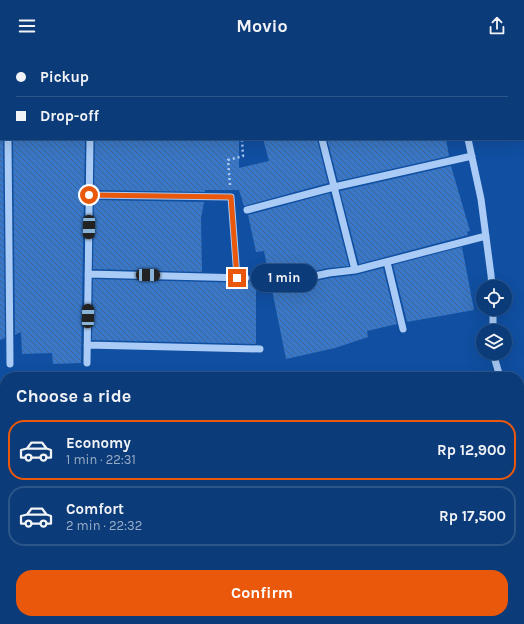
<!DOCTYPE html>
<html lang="en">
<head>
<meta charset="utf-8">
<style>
	body { margin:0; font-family:Karla,sans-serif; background:#1a4680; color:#f1f3f6; height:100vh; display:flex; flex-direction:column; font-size:15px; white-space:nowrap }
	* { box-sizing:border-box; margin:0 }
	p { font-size:13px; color:#9aadc6 }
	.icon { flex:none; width:22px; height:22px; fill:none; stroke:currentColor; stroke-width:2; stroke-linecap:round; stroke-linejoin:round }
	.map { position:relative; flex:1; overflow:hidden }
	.side { position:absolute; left:0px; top:320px; width:524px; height:252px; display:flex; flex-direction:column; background:#0c3b79; border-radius:16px 16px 0 0; box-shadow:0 4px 16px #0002,0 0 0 1px #2c558a }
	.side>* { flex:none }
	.guide { position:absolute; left:0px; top:0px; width:524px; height:88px; box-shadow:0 4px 16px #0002,0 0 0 1px #2c558a; display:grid; align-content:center; height:88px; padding:0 16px; background:#0c3b79 }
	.fabs { position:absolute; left:476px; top:228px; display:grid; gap:8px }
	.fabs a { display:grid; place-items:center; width:36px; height:36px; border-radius:50%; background:#0c3b79; box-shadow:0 4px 16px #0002,0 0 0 1px #2c558a; font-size:20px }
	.end { position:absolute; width:18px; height:18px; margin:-9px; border:5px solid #ea580c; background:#fff; box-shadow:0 0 0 2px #fff }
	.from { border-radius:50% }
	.bubble { position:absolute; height:28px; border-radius:14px; background:#0c3b79; box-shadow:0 4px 16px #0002,0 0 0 1px #2c558a; font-size:13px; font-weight:700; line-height:28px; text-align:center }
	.car { position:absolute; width:12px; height:24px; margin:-12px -6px; border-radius:5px; box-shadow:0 0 3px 1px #0007; background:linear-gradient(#222 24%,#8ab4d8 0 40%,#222 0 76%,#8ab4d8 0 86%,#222 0) }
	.guide b { display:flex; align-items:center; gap:14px; height:38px; font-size:15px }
	.guide b+b { border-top:1px solid #2c558a }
	.guide i { width:10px; height:10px; background:#f1f3f6 }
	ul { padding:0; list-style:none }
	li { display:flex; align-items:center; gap:12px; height:60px; margin:0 8px 6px; padding:0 8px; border:2px solid #2c558a; border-radius:16px }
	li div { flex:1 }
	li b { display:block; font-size:15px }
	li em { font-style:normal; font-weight:700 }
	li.selected { border-color:#ea580c }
	li>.icon { width:36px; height:36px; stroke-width:1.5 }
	h2 { padding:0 16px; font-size:18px; line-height:48px }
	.cta { display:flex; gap:8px; margin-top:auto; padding:8px 16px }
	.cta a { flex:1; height:46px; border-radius:16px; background:#ea580c; color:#fff; font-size:16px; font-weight:700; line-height:46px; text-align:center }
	header { display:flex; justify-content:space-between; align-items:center; height:52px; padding:0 16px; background:#0c3b79; font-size:18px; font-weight:700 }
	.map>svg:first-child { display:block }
</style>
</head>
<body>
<header><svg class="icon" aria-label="menu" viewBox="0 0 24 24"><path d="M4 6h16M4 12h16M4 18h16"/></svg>Movio<svg class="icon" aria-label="share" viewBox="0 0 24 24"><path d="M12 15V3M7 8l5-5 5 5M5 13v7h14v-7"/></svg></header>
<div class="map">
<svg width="524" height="572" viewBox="0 0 524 572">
	<defs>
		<pattern id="building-back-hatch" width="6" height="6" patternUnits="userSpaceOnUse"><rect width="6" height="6" fill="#3978c8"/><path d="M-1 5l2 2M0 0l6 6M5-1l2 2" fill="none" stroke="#426490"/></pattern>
	</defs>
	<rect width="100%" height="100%" fill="#104fa1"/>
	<path fill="url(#building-back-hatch)" d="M0 87H3L5 286 0 288Z
		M13 87H85L81 311 53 312 52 301 22 302 21 280 15 283Z
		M95 87H239V116L269 109 263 87H317L328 131 244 154 239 138H205V140L94 138Z
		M327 87H446L449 104 338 129Z
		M451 114 470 179 467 180 468 183 359 212 340 139Z
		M330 141 349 214 328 216 270 229 264 199 256 200 248 163Z
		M94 148 204 150 201 166 202 220 93 217Z
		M462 195 474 258 407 270 393 213Z
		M383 216 397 272 367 279 368 285 335 296 286 307 272 238 330 226 356 223Z
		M93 227 246 231 250 229H256V292L92 288Z"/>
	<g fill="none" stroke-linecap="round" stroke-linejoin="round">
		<path stroke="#a9cbf5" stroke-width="2.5" stroke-dasharray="2 3" stroke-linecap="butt" d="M448 1 451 0
			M230 133 228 108 243 104 242 87"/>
		<path stroke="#a9cbf5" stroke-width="7" d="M303 0V1
			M432 0 433 1
			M523 35H524
			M0 58H1
			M8 87 10 312
			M322 87 355 218
			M468 87 481 147 491 223 492 235
			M89 143 231 145 237 225
			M247 158 334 135 472 104
			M387 210 403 277
			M88 222 246 226
			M272 233 329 221 355 218 486 184
			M493 257V279
			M87 293 260 297
			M493 301 500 325
			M87 311 90 87
			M0 358H5
			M519 384 524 398
			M69 567V572
			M218 567V572"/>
	</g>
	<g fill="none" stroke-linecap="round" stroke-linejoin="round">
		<path stroke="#ea580c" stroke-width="5" d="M89 143 231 145 237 226"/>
	</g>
</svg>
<div class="fabs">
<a><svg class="icon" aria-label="locate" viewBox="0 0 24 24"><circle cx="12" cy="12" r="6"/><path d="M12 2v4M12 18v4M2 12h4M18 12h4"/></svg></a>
<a><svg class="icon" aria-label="layers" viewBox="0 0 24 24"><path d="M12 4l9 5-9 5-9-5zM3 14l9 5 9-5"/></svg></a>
</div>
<i class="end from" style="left:89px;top:143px"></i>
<i class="end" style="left:237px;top:226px"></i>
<div class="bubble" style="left:251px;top:212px;width:66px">1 min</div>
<i class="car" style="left:89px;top:175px;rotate:181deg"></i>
<i class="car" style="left:148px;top:223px;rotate:91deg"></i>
<i class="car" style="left:88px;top:264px;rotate:1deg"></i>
<div class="guide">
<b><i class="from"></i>Pickup</b>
<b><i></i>Drop-off</b>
</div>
<section class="side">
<h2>Choose a ride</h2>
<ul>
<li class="selected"><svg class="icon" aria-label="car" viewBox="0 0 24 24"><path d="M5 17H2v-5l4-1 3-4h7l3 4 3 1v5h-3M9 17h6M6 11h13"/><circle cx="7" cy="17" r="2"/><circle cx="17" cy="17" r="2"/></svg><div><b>Economy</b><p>1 min · 22:31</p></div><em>Rp 12,900</em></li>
<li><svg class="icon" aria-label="car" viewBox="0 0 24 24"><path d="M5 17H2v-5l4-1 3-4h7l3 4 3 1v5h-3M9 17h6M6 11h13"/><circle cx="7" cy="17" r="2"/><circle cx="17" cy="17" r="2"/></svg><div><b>Comfort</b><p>2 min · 22:32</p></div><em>Rp 17,500</em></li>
</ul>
<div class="cta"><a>Confirm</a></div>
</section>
</div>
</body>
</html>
